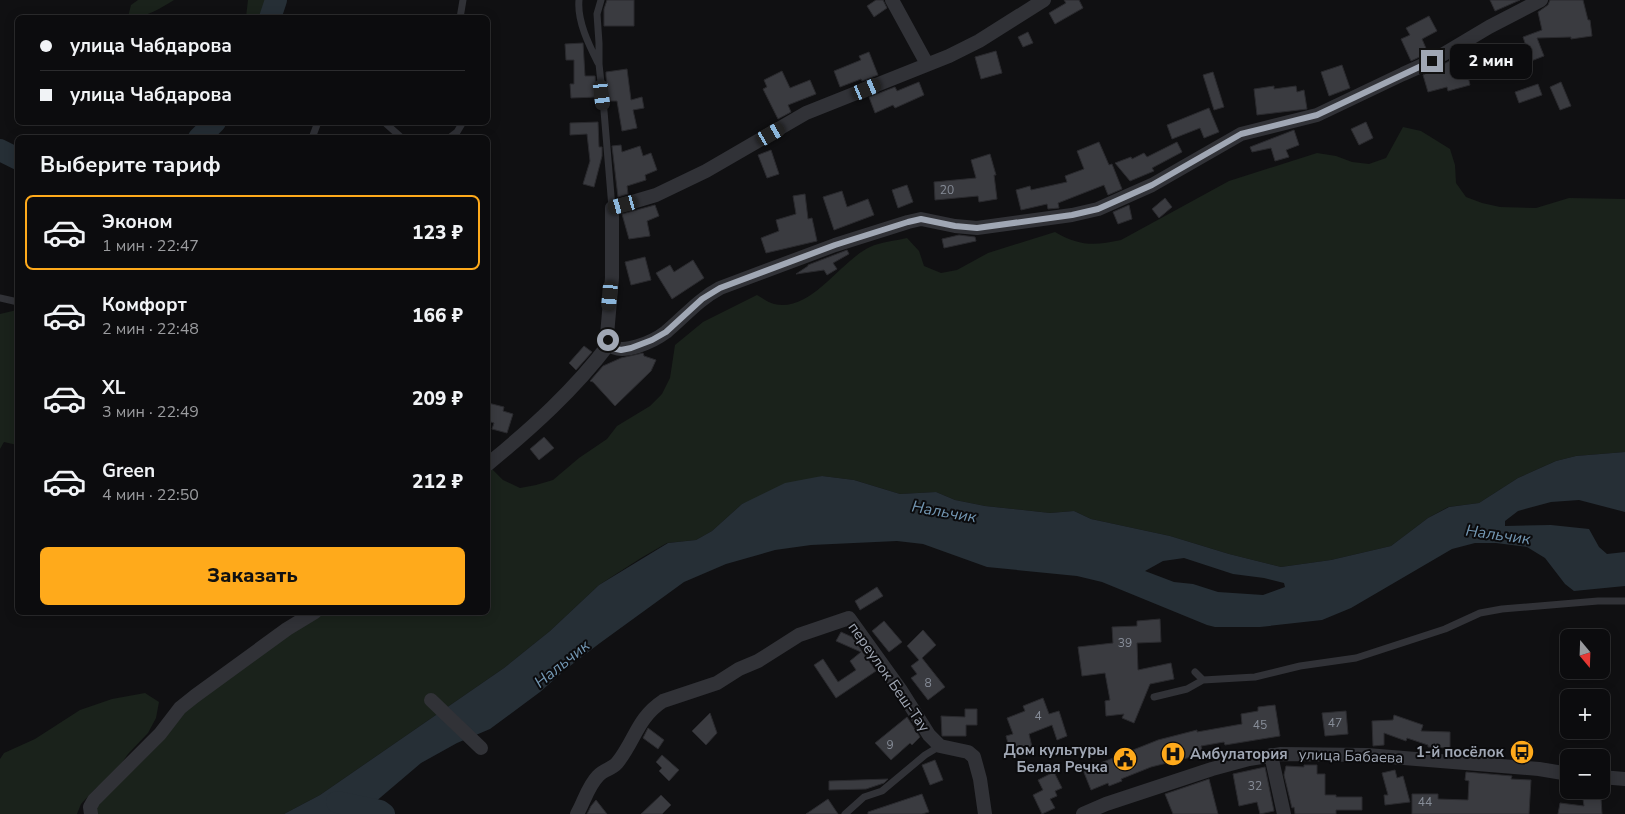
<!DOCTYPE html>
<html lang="ru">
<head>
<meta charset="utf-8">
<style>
	body { margin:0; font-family:"Nunito Sans",sans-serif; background:#151517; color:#f1f3f6; height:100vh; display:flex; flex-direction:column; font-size:19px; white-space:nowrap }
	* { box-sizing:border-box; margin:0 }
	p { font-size:16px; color:#9a9b9e }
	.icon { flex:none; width:28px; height:28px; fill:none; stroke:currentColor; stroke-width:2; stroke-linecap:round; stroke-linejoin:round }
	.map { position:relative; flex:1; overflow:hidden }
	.side { position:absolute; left:15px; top:135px; width:475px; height:480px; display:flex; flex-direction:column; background:#0c0c0e; border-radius:8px; box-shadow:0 2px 12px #0003,0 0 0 1px #2c2c2e }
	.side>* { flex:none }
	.top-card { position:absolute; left:15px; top:15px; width:475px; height:110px; border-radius:8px; box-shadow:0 2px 12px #0003,0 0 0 1px #2c2c2e; display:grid; align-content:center; height:110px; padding:0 25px; background:#0c0c0e }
	.needle { width:32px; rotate:161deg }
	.controls { position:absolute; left:1560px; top:629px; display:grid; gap:10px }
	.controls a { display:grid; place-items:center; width:50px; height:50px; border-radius:8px; background:#0c0c0e; box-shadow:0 2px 12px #0003,0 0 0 1px #2c2c2e; font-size:25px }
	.end { position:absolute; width:22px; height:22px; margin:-11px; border:6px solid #a0a7b4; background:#111; box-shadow:0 0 0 2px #111 }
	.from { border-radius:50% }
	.bubble { position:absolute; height:35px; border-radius:8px; background:#0c0c0e; box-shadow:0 2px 12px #0003,0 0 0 1px #2c2c2e; font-size:16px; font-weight:800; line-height:35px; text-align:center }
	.car { position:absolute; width:15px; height:30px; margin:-15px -8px; border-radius:6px; box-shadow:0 0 4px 1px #0007; background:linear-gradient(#222 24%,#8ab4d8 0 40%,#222 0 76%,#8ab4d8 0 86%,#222 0) }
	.top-card b { display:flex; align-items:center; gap:18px; height:48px; font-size:19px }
	.top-card b+b { border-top:1px solid #2c2c2e }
	.top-card i { width:12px; height:12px; background:#f1f3f6 }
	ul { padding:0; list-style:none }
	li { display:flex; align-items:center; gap:15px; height:75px; margin:0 10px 8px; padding:0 15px; border:2px solid transparent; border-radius:8px }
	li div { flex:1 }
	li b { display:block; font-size:19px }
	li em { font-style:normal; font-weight:800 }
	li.on { border-color:#ffaa1b }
	li>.icon { width:45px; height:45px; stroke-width:1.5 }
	h2 { padding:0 25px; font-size:22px; line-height:60px }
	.cta { display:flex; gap:10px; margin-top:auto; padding:10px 25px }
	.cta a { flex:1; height:58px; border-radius:8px; background:#ffaa1b; color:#111; font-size:20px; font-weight:800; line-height:58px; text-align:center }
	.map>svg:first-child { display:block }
</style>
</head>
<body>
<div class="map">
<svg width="1625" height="814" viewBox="0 0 1625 814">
	<rect width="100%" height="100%" fill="#101012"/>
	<path fill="#1a221b" d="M138 0H174C159 9 146 18 128 17L131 5Z
		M248 0H276L270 17H246Z
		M1403 127 1421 131 1450 149 1455 165 1456 183 1466 197 1482 203 1500 207 1536 208 1569 198 1625 199V452L1576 456 1556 461 1518 478 1479 503 1448 507 1428 518 1391 546 1331 560 1281 567 1229 554 1170 536 1091 519 1074 511 1050 513 985 506 955 500 936 492 900 494 854 480 822 476 742 504 712 531 696 540 667 543 641 558 599 585 550 631 504 668 320 795 284 814H91L170 720 315 613 488 612V465L503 480 520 488 536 485 553 480 579 458 607 439 617 426 650 406 662 394 670 378 675 345 703 322 757 295C762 298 769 303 774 304 811 313 840 261 870 247 880 242 895 241 907 238L919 251 924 266 941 273 957 270 988 253 1055 232C1079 246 1094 246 1121 240L1229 181 1317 153 1336 156 1352 162 1369 164 1386 158Z
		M17 310V445L4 442 0 449V314Z
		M145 693 159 702 156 718 148 733 128 754 112 777 96 788 81 804 77 814H0V759L4 753 35 739 80 710 112 699Z"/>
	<path fill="#262f36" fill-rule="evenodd" d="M1625 452V512L1579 500 1551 502 1518 511 1505 521V526L1551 525 1589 529 1599 547 1607 554 1625 552V586L1574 591 1565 584 1545 558 1527 547 1496 543H1475L1452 549 1351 608 1322 620 1260 627H1215L1207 625 1102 582 1077 576 987 567 923 544 897 541 811 545 775 550 726 564 684 582 600 643 566 669 540 692 490 729 457 743 421 763 361 814H284L320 795 504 668 550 631 599 585 668 543 696 540 712 531 742 504 785 483 822 476 854 480 900 494 936 492 955 500 985 506 1050 513 1074 511 1091 519 1170 536 1229 554 1281 567 1331 560 1391 546 1428 518 1449 507 1479 503 1518 478 1556 461 1576 456ZM1184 558 1233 574 1264 578 1284 583 1285 587 1263 595 1218 592 1193 584 1174 582 1145 571 1163 561Z"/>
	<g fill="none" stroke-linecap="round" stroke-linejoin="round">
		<path stroke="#262f36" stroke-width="22" d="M270 18 276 0
			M199 138 215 122
			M0 150 18 159
			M337 802 380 811 384 814"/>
	</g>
	<path fill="#3a3b40" stroke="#2a2a2e" d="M607 0H634V26H604V9Z
		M876 0H883L887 8 874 17 867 6Z
		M1064 0H1079L1083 8 1055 24 1049 13 1066 3Z
		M1490 0H1520L1495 11Z
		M1550 0H1583L1588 20H1590L1592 36 1571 39V37L1537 38 1544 56 1498 74 1492 60 1526 46 1523 37 1542 30 1538 12 1548 5Z
		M1429 16 1437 31 1422 39 1428 53 1411 61 1401 39 1410 35 1406 28Z
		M1028 32 1033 43 1023 47 1018 37Z
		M583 43 585 76H595L597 97 571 98 570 84H574V60H566L565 44Z
		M996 51 1002 73 981 79 975 57Z
		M869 52 878 75 862 81 861 79 840 87 834 71 861 60 859 56Z
		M1466 52 1474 68 1467 72 1470 85 1448 91 1447 87 1428 92 1423 75Z
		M1342 65 1350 88 1329 96 1321 72Z
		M627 69 631 100 642 97 644 108 633 110 637 128 622 131 617 101H610V97H608L606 76V72Z
		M782 71 790 88 810 80 816 94 788 105 791 112 778 119 763 89 767 87 764 80Z
		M1213 72 1224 107 1214 110 1203 75Z
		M919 82 924 95 895 108 893 105 875 113 869 97 895 87 897 91Z
		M1561 82 1571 106 1560 110 1550 87Z
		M1538 84 1542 95 1519 103 1515 92Z
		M1274 86V89L1296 86 1297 92 1304 90 1307 109 1257 115 1254 89Z
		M1209 108 1219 132 1204 138 1200 128 1172 139 1167 125Z
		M598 122 599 147H602V156L594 187 583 184 590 161 587 134 570 135V123Z
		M1366 122 1373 138 1359 145 1351 129Z
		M1294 130 1299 145 1286 150 1289 157 1275 161 1271 148 1252 152 1250 147Z
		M1099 142 1109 165 1112 164 1122 189 1108 195 1104 185 1058 203 1059 208 1048 209 1047 204 1021 210 1016 190 1030 186 1031 190 1067 182 1065 176 1084 169 1077 151Z
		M1177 142 1182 152 1152 168 1154 171 1130 181 1115 163 1131 157 1132 159 1144 153 1147 157Z
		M621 145 622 152 640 146 643 156 651 153 657 170 645 175 646 180 627 186 628 194 618 197 612 146Z
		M771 150 779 174 767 178 758 155Z
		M990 154 996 175H994L997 199 979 202 978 196 935 200 934 182 976 178 971 160Z
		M907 185 913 202 898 208 892 190Z
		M842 191 847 207 868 199 874 215 834 230 823 197Z
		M805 194 808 219 812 218 817 241 766 253 761 238 779 231 776 220 796 214 793 196Z
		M1165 198 1172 207 1159 218 1152 209Z
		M655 205 659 216 647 221 650 236 629 239 622 214Z
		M1129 205 1132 219 1118 224 1113 212Z
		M959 235 975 237 976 241 944 248 942 239Z
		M847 250 849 254 833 263 837 269 827 275 824 270 796 274 808 266V265Z
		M645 257 651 280 631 285 625 262Z
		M693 260 704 278 672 299 656 273 670 265 674 272Z
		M584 346 592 352 576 370 569 363Z
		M643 353 644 356 656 360 651 371 615 406 593 382 590 381 603 366 621 358Z
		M488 403 504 407 503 411 513 414 507 433 492 429 494 423 488 421Z
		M544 437 554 448 539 460 530 449Z
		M877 587 883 596 860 610 855 601Z
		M1160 619 1161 642 1137 643 1138 670 1171 663 1174 679 1150 684 1134 723 1122 718 1124 714 1106 716 1105 701 1110 700 1105 673 1082 676 1078 647 1113 643 1112 627 1137 626V621Z
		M884 621 902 642 889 652 872 631Z
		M923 630 936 645 922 658 945 687 928 700 911 678 917 674 911 666 919 660 907 646Z
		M841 632 852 637 876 671 836 698 814 665 823 659 838 682 856 670 850 661 861 652 836 641Z
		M1043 698 1049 714 1059 711 1067 736 1057 740 1052 725 1029 734 1032 747 1011 754 1006 736 1013 734 1007 718 1025 711 1023 706Z
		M1275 705 1280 736 1225 745 1224 742 1201 746 1203 754 1151 767 1121 779 1122 781 1109 786 1108 783 1091 790 1083 770 1158 740 1197 730V732L1242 724 1241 714 1258 711V707Z
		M965 709H977V725H966V736H942L941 716 965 717Z
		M1346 711 1348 734 1325 736 1322 713Z
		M710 713 717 733 706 745 692 731Z
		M1394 715 1423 725 1421 731 1450 732V748L1428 747V745L1407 738 1406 741 1384 733V745L1373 746 1372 721 1393 720Z
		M907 717 920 737 912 745 910 743 891 760 875 743Z
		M648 728 664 740 658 749 643 738Z
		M662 755 679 770 669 781 659 771 662 768 656 762Z
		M935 760 943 780 930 785 922 765Z
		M1304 765H1317V774H1325V795H1336V797H1362V810H1336V814H1295L1294 807 1292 808 1284 775 1286 766 1304 767Z
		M1265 767 1274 811 1260 814 1257 802 1239 806 1233 774Z
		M1395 770 1397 778 1403 776 1410 802 1385 805 1384 795H1388L1382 773Z
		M1054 772 1062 788 1055 791 1057 796 1050 799 1055 808 1042 814 1033 795 1043 790 1038 780Z
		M1466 772 1512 776 1511 779 1531 780 1529 814H1412V794H1438V799L1468 800 1469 781 1465 780Z
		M888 779 884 783 866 789 829 790V781Z
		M1209 779 1218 814H1173L1165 794Z
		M922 794 929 812 922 814H868V812Z
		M661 795 671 805 662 814H641Z
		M1601 798 1602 814H1558L1560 803 1584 806 1583 799Z
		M828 799 838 814H806Z
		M596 800 607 814H587L591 806Z"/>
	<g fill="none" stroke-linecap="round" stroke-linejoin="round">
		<path stroke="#313237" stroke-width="7" d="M579 0C577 21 589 45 598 63
			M601 0 597 14 599 43V64L604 111 612 208
			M460 18 463 0
			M384 122 402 138
			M312 138 318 122
			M449 138 457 132 463 122
			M0 298 18 302
			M1195 672 1203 680 1255 677 1300 666 1356 658 1445 629 1480 613 1502 609 1598 601H1625
			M1154 697 1187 689 1203 680
			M845 814 864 797 882 791 925 755 940 746"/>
		<path stroke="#313237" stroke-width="14" d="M892 0 927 64
			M609 344C621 357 654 341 666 332 684 317 699 299 720 288L835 245 908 222 921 219 955 226 977 228 1072 215 1098 209 1152 185 1241 134 1317 115 1403 74 1432 61 1489 27 1541 0
			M609 344 607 335 612 278V208L656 195 706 171 806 113 949 56 979 41 1044 0
			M488 464C532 428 574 390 609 344
			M431 700 481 748
			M1271 755 1284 814
			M1601 777 1625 779
			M91 814 90 807 94 800 160 734 180 708 195 696 287 629 315 612
			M577 814C584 802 588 786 598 776 603 770 612 769 617 763 635 741 637 718 663 701L717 683 739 669 758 661 799 635 849 618 900 689 929 735 940 746 968 752 974 757 980 779 985 814
			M1083 814 1106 804 1212 769 1249 759 1281 754 1367 755 1539 769 1569 774"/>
	</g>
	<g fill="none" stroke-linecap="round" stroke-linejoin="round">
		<path stroke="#a0a7b4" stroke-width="6" d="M608 340 609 344 612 348 621 350 631 348 652 340 666 332 702 299 720 288 835 245 908 222 921 219 955 226 977 228 1072 215 1098 209 1152 185 1241 134 1317 115 1432 61"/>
	</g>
	<defs>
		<g id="bus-disc" transform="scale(1.25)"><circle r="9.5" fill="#ffaa1b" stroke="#0b0b0d"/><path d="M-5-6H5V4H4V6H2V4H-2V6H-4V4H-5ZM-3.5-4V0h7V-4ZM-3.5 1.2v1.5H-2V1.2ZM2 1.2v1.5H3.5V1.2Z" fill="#111"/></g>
		<g id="hospital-disc" transform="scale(1.25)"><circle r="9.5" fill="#ffaa1b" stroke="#0b0b0d"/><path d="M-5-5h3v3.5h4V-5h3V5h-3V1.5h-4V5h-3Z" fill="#111"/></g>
		<g id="civic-disc" transform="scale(1.25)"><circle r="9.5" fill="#ffaa1b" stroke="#0b0b0d"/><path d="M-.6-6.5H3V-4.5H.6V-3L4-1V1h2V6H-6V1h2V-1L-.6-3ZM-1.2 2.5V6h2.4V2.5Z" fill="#111"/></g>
	</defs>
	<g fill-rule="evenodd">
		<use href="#bus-disc" x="1522" y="752"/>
		<use href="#hospital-disc" x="1173" y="754"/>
		<use href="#civic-disc" x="1125" y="759"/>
	</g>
	<g text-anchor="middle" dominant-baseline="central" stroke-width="4" stroke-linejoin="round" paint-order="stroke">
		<g font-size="12" fill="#868c97">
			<text x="947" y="190">20</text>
			<text x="1125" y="643">39</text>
			<text x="928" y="683">8</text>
			<text x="1038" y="716">4</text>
			<text x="1335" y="723">47</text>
			<text x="1260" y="725">45</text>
			<text x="890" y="745">9</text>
			<text x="1255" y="786">32</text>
			<text x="1425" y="802">44</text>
		</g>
		<g font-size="15" fill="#a0a7b4" stroke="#0b0b0d">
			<text transform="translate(889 677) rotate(55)">переулок Беш-Тау</text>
			<text transform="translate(1351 756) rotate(2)">улица Бабаева</text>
		</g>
		<g font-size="15" font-weight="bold" fill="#a0a7b4" stroke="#0b0b0d" text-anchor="end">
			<text x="1108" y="750">Дом культуры<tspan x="1108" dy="17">Белая Речка</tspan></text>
			<text x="1504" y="752">1-й посёлок</text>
			<text x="1190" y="754" text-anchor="start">Амбулатория</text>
		</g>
		<g font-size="16" font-style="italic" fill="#7397b3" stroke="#0b0b0d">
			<text transform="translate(944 512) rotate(10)">Нальчик</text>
			<text transform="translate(1498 535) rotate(8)">Нальчик</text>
			<text transform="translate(562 664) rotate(-39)">Нальчик</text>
		</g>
	</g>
</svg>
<div class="controls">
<a><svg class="needle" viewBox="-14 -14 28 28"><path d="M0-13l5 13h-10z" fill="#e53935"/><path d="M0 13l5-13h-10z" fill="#9a9b9e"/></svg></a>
<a>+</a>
<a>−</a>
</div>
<i class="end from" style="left:608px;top:340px"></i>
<i class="end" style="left:1432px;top:61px"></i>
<div class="bubble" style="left:1450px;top:44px;width:82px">2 мин</div>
<i class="car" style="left:867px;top:89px;rotate:67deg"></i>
<i class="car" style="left:602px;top:95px;rotate:173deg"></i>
<i class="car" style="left:771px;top:134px;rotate:60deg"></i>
<i class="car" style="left:623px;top:205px;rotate:255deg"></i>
<i class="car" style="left:610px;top:296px;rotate:185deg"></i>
<div class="top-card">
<b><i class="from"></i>улица Чабдарова</b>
<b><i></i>улица Чабдарова</b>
</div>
<section class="side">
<h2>Выберите тариф</h2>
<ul>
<li class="on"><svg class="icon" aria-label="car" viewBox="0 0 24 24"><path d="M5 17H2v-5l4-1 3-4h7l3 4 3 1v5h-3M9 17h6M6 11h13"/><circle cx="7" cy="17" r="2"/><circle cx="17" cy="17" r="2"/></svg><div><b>Эконом</b><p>1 мин · 22:47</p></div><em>123 ₽</em></li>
<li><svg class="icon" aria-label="car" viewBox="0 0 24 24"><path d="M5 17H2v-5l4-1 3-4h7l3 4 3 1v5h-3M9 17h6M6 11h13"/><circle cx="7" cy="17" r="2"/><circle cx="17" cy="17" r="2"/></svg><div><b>Комфорт</b><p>2 мин · 22:48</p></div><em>166 ₽</em></li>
<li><svg class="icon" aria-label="car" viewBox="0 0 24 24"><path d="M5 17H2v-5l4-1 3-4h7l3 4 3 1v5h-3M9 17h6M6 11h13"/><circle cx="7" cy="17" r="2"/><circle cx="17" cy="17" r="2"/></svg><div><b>XL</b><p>3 мин · 22:49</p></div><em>209 ₽</em></li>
<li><svg class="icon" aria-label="car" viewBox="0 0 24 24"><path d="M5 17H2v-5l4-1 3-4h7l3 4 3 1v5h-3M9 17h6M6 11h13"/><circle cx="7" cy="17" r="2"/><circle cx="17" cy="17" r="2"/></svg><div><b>Green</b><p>4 мин · 22:50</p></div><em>212 ₽</em></li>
</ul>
<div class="cta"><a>Заказать</a></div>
</section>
</div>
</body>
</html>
